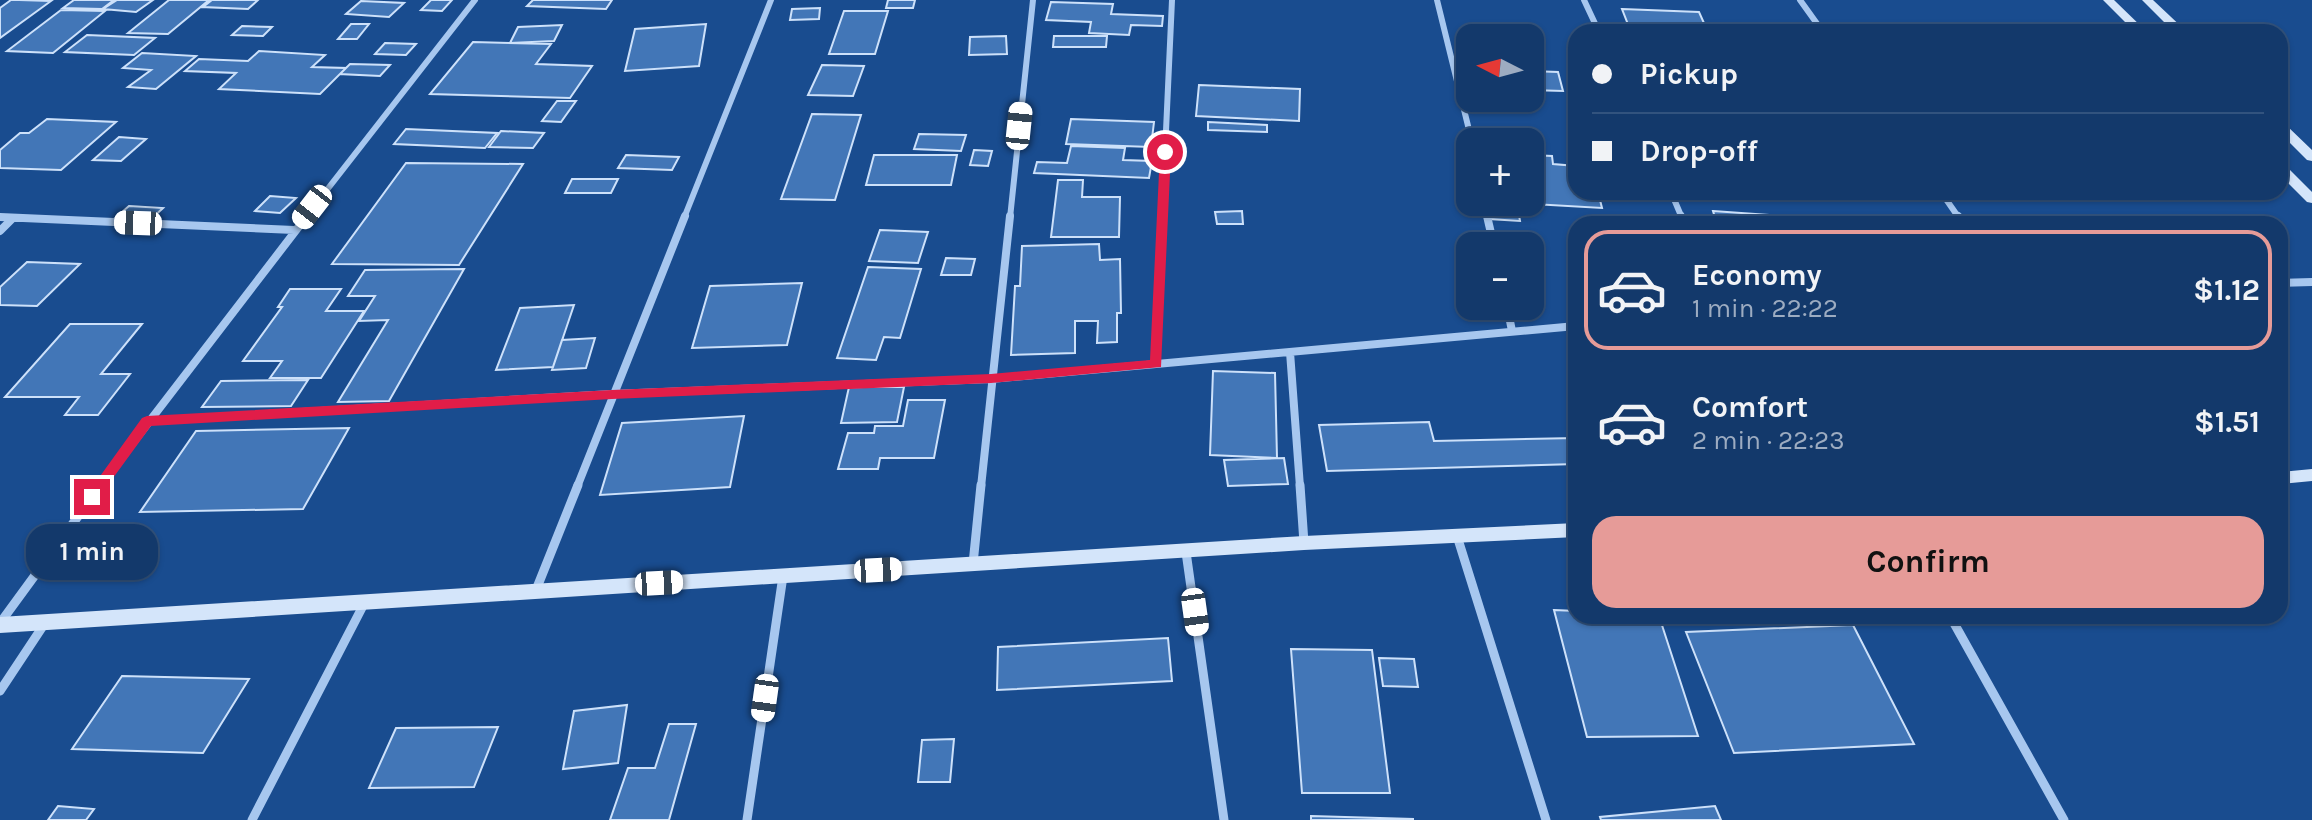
<!DOCTYPE html>
<html lang="en">
<head>
<meta charset="utf-8">
<style>
	body { margin:0; font-family:Karla,sans-serif; background:#204473; color:#f1f3f6; height:100vh; display:flex; flex-direction:column; font-size:30px; white-space:nowrap }
	* { box-sizing:border-box; margin:0 }
	p { font-size:26px; color:#9dacc1 }
	.icon { flex:none; width:44px; height:44px; fill:none; stroke:currentColor; stroke-width:2; stroke-linecap:round; stroke-linejoin:round }
	.map { position:relative; flex:1; overflow:hidden }
	.drawer { position:absolute; left:1568px; top:216px; width:720px; height:408px; display:flex; flex-direction:column; background:#13396b; border-radius:24px; box-shadow:0 2px 6px #0004,0 0 0 2px #32537e }
	.drawer>* { flex:none }
	.top-card { position:absolute; left:1568px; top:24px; width:720px; height:176px; border-radius:24px; box-shadow:0 2px 6px #0004,0 0 0 2px #32537e; display:grid; align-content:center; height:176px; padding:0 24px; background:#13396b }
	.needle { width:52px; rotate:276deg }
	.buttons { position:absolute; left:1456px; top:24px; display:grid; gap:16px }
	.buttons a { display:grid; place-items:center; width:88px; height:88px; border-radius:16px; background:#13396b; box-shadow:0 2px 6px #0004,0 0 0 2px #32537e; font-size:40px }
	.end { position:absolute; width:36px; height:36px; margin:-18px; border:10px solid #e11d48; background:#fff; box-shadow:0 0 0 4px #fff }
	.from { border-radius:50% }
	.bubble { position:absolute; height:56px; border-radius:24px; background:#13396b; box-shadow:0 2px 6px #0004,0 0 0 2px #32537e; font-size:26px; font-weight:700; line-height:56px; text-align:center }
	.car { position:absolute; width:24px; height:48px; margin:-24px -12px; border-radius:10px; box-shadow:0 0 6px 2px #0007; background:linear-gradient(#fff 24%,#345 0 40%,#fff 0 76%,#345 0 86%,#fff 0) }
	.top-card b { display:flex; align-items:center; gap:28px; height:76px; font-size:30px }
	.top-card b+b { border-top:2px solid #32537e }
	.top-card i { width:20px; height:20px; background:#f1f3f6 }
	ul { padding:14px 0 0; list-style:none }
	li { display:flex; align-items:center; gap:24px; height:120px; margin:0 16px 12px; padding:0 8px; border:4px solid transparent; border-radius:24px }
	li div { flex:1 }
	li b { display:block; font-size:30px }
	li em { font-style:normal; font-weight:700 }
	li.on { border-color:#e69b98 }
	li>.icon { width:72px; height:72px; stroke-width:1.5 }
	.primary-button { display:flex; gap:16px; margin-top:auto; padding:16px 24px }
	.primary-button a { flex:1; height:92px; border-radius:24px; background:#e69b98; color:#111; font-size:32px; font-weight:700; line-height:92px; text-align:center }
	.map>svg:first-child { display:block }
</style>
</head>
<body>
<div class="map">
<svg width="2312" height="820" viewBox="0 0 2312 820">
	<rect width="100%" height="100%" fill="#194c8f"/>
	<path fill="#4276b7" stroke="#cde1fa" stroke-width="2" d="M11 0H19L51 1 0 38V8Z
		M74 0H114L102 9 63 8Z
		M117 0H153L136 12 103 9Z
		M169 0H209L168 34 128 33Z
		M212 0H258L248 9 203 7Z
		M431 0H452L442 11 421 10Z
		M533 0H612L606 9 527 6Z
		M888 0H915L913 8H886Z
		M361 1 404 3 389 17 346 14Z
		M1051 2 1113 4 1111 14 1163 16 1162 26 1131 25 1129 35 1089 33 1091 22 1046 20Z
		M820 8 819 19 790 20 792 9Z
		M1622 9 1699 12 1708 32H1631Z
		M61 10 105 11 53 53 7 51Z
		M844 11H888L875 54H829Z
		M351 24H369L357 39H338Z
		M706 24 699 66 625 71 635 29Z
		M562 25 554 41 510 43 518 27Z
		M242 26 272 27 263 36 232 35Z
		M87 35 155 38 134 55 65 52Z
		M1006 36 1007 54 969 55 970 37Z
		M1054 36H1107L1106 47H1053Z
		M473 42 551 44 536 64 592 66 570 98 430 94Z
		M385 43 416 44 406 55 375 54Z
		M259 51 325 55 312 67 346 68 320 94 219 89 236 73 185 71 199 59 248 61Z
		M142 53 196 56 156 89 128 87 151 70 123 68Z
		M350 64 390 65 380 76 340 74Z
		M822 65 864 66 853 96 808 95Z
		M1530 71 1558 72 1563 91 1530 90Z
		M1199 85 1300 89 1299 121 1196 116Z
		M557 101H576L561 122 542 121Z
		M812 114 861 115 835 200 781 199Z
		M47 119 116 122 61 170 0 168V150L20 133H29Z
		M1071 119 1154 122 1151 147 1066 144Z
		M1208 122 1267 125V132L1208 130Z
		M406 129 497 133 485 148 394 144Z
		M501 131 544 133 533 148 489 147Z
		M919 134 966 135 961 151 914 149Z
		M119 137 146 139 121 161 93 160Z
		M1071 146 1125 148 1123 160 1152 161 1149 178 1034 173 1037 162 1067 163Z
		M974 150 992 151 988 166 970 165Z
		M626 155 679 157 672 170 618 168Z
		M874 155H957L951 185H866Z
		M1530 155 1552 156 1553 164 1576 166V192H1598L1602 208 1517 203 1520 221 1489 219 1487 202H1530Z
		M406 163 523 164 459 265 332 264Z
		M572 179H618L611 193H565Z
		M1058 180H1083L1082 197H1120L1119 237H1051Z
		M270 196 296 198 280 213 255 211Z
		M129 206 163 208 148 222 114 219Z
		M1242 211 1243 224H1217L1215 212Z
		M1713 211 1783 216 1786 224H1717Z
		M880 230 928 232 918 263 869 261Z
		M1099 244 1100 260 1120 259 1121 313H1117V342L1097 343 1098 321H1075V353L1011 355 1015 286H1020L1022 246Z
		M946 258 975 259 971 275H941Z
		M27 262 80 264 37 306 0 305V287Z
		M868 267 921 269 900 338 884 337 876 360 837 358Z
		M464 269 389 401 338 402 388 320 359 321 375 296H348L365 270Z
		M802 283 787 345 692 348 710 286Z
		M290 289H341L326 311H364L321 378H270L282 361H243L282 307H278Z
		M574 305 553 367 496 370 520 308Z
		M70 324H142L101 374H130L98 415H65L79 397H5Z
		M595 338 586 368 552 370 562 340Z
		M1213 371 1275 373 1277 458 1210 455Z
		M308 380 291 406 202 407 221 381Z
		M849 387H904L897 422 841 423Z
		M908 400H945L934 458H880L878 469H838L848 433H874L875 426H903Z
		M744 416 730 487 600 495 622 423Z
		M1429 422 1434 441 1576 438V464L1327 471 1319 425Z
		M349 428 303 509 140 512 196 431Z
		M1284 458 1288 484 1228 486 1224 460Z
		M1554 610 1576 611V616H1659L1698 736 1587 737Z
		M1853 625 1914 744 1734 753 1686 632Z
		M1168 638 1172 681 997 690 998 647Z
		M1291 649 1372 650 1390 793H1302Z
		M1379 658 1414 659 1418 687 1383 686Z
		M122 676 249 679 203 753 72 749Z
		M627 705 618 763 563 769 574 711Z
		M669 724H696L669 820H610L628 768H655Z
		M498 727 474 787 369 788 396 728Z
		M954 739 950 782H918L922 740Z
		M58 806 94 809 86 820H48Z
		M1715 806 1721 820H1601L1600 817Z
		M1311 816 1413 819V820H1311Z"/>
	<g fill="none" stroke-linecap="round" stroke-linejoin="round">
		<path stroke="#a7c7ef" stroke-width="6" d="M1437 0 1472 142
			M1584 0 1599 32
			M1800 0 1823 32
			M1671 192 1682 218
			M1941 192 1959 218
			M1484 202 1488 218
			M0 217 14 218
			M305 218 475 0
			M684 218 771 0
			M1010 218 1033 0
			M1162 218 1172 0"/>
		<path stroke="#a7c7ef" stroke-width="8" d="M1487 216 1494 246
			M1681 216 1685 224
			M1958 216 1964 224
			M0 217 294 230
			M0 231 13 218
			M2280 283 2312 282
			M1507 306 1512 331
			M1290 352 1300 487
			M1156 364 1163 216
			M147 421 612 394 991 379 1576 326
			M99 487 307 216
			M577 487 685 216
			M981 487 1010 216"/>
		<path stroke="#a7c7ef" stroke-width="9" d="M1300 485 1304 543
			M1457 536 1546 820
			M1186 552 1224 820
			M973 564 981 485
			M536 590 578 485
			M1950 616 2064 820
			M0 623 101 485
			M0 691 45 623
			M252 820 366 600
			M747 820 783 576"/>
		<path fill="#d4e5fa" fill-rule="evenodd" d="M2103 0H2114L2147 32H2135Z
			M2142 0H2153L2187 32H2174Z
			M2280 122 2284 123 2312 150V161L2307 160 2280 133Z
			M2280 164 2285 165 2312 192V203L2307 202 2280 175Z
			M2312 469V481L2280 484V472Z
			M1576 523V537L1304 550 0 633V617L1304 536Z"/>
	</g>
	<path fill="#e11d48" d="M1165 148 1171 152 1161 367 991 383 612 399 151 426 97 500H87L85 497 142 418 147 416 612 390 991 374 1150 360 1160 152Z"/>
</svg>
<div class="buttons">
<a><svg class="needle" viewBox="-14 -14 28 28"><path d="M0-13l5 13h-10z" fill="#e53935"/><path d="M0 13l5-13h-10z" fill="#9dacc1"/></svg></a>
<a>+</a>
<a>−</a>
</div>
<i class="end from" style="left:1165px;top:152px"></i>
<i class="end" style="left:92px;top:497px"></i>
<div class="bubble" style="left:26px;top:524px;width:132px">1 min</div>
<i class="car" style="left:1019px;top:126px;rotate:6deg"></i>
<i class="car" style="left:312px;top:207px;rotate:218deg"></i>
<i class="car" style="left:138px;top:223px;rotate:272deg"></i>
<i class="car" style="left:878px;top:570px;rotate:87deg"></i>
<i class="car" style="left:659px;top:583px;rotate:87deg"></i>
<i class="car" style="left:1195px;top:612px;rotate:172deg"></i>
<i class="car" style="left:765px;top:698px;rotate:188deg"></i>
<div class="top-card">
<b><i class="from"></i>Pickup</b>
<b><i></i>Drop-off</b>
</div>
<section class="drawer">
<ul>
<li class="on"><svg class="icon" aria-label="car" viewBox="0 0 24 24"><path d="M5 17H2v-5l4-1 3-4h7l3 4 3 1v5h-3M9 17h6M6 11h13"/><circle cx="7" cy="17" r="2"/><circle cx="17" cy="17" r="2"/></svg><div><b>Economy</b><p>1 min · 22:22</p></div><em>$1.12</em></li>
<li><svg class="icon" aria-label="car" viewBox="0 0 24 24"><path d="M5 17H2v-5l4-1 3-4h7l3 4 3 1v5h-3M9 17h6M6 11h13"/><circle cx="7" cy="17" r="2"/><circle cx="17" cy="17" r="2"/></svg><div><b>Comfort</b><p>2 min · 22:23</p></div><em>$1.51</em></li>
</ul>
<div class="primary-button"><a>Confirm</a></div>
</section>
</div>
</body>
</html>
